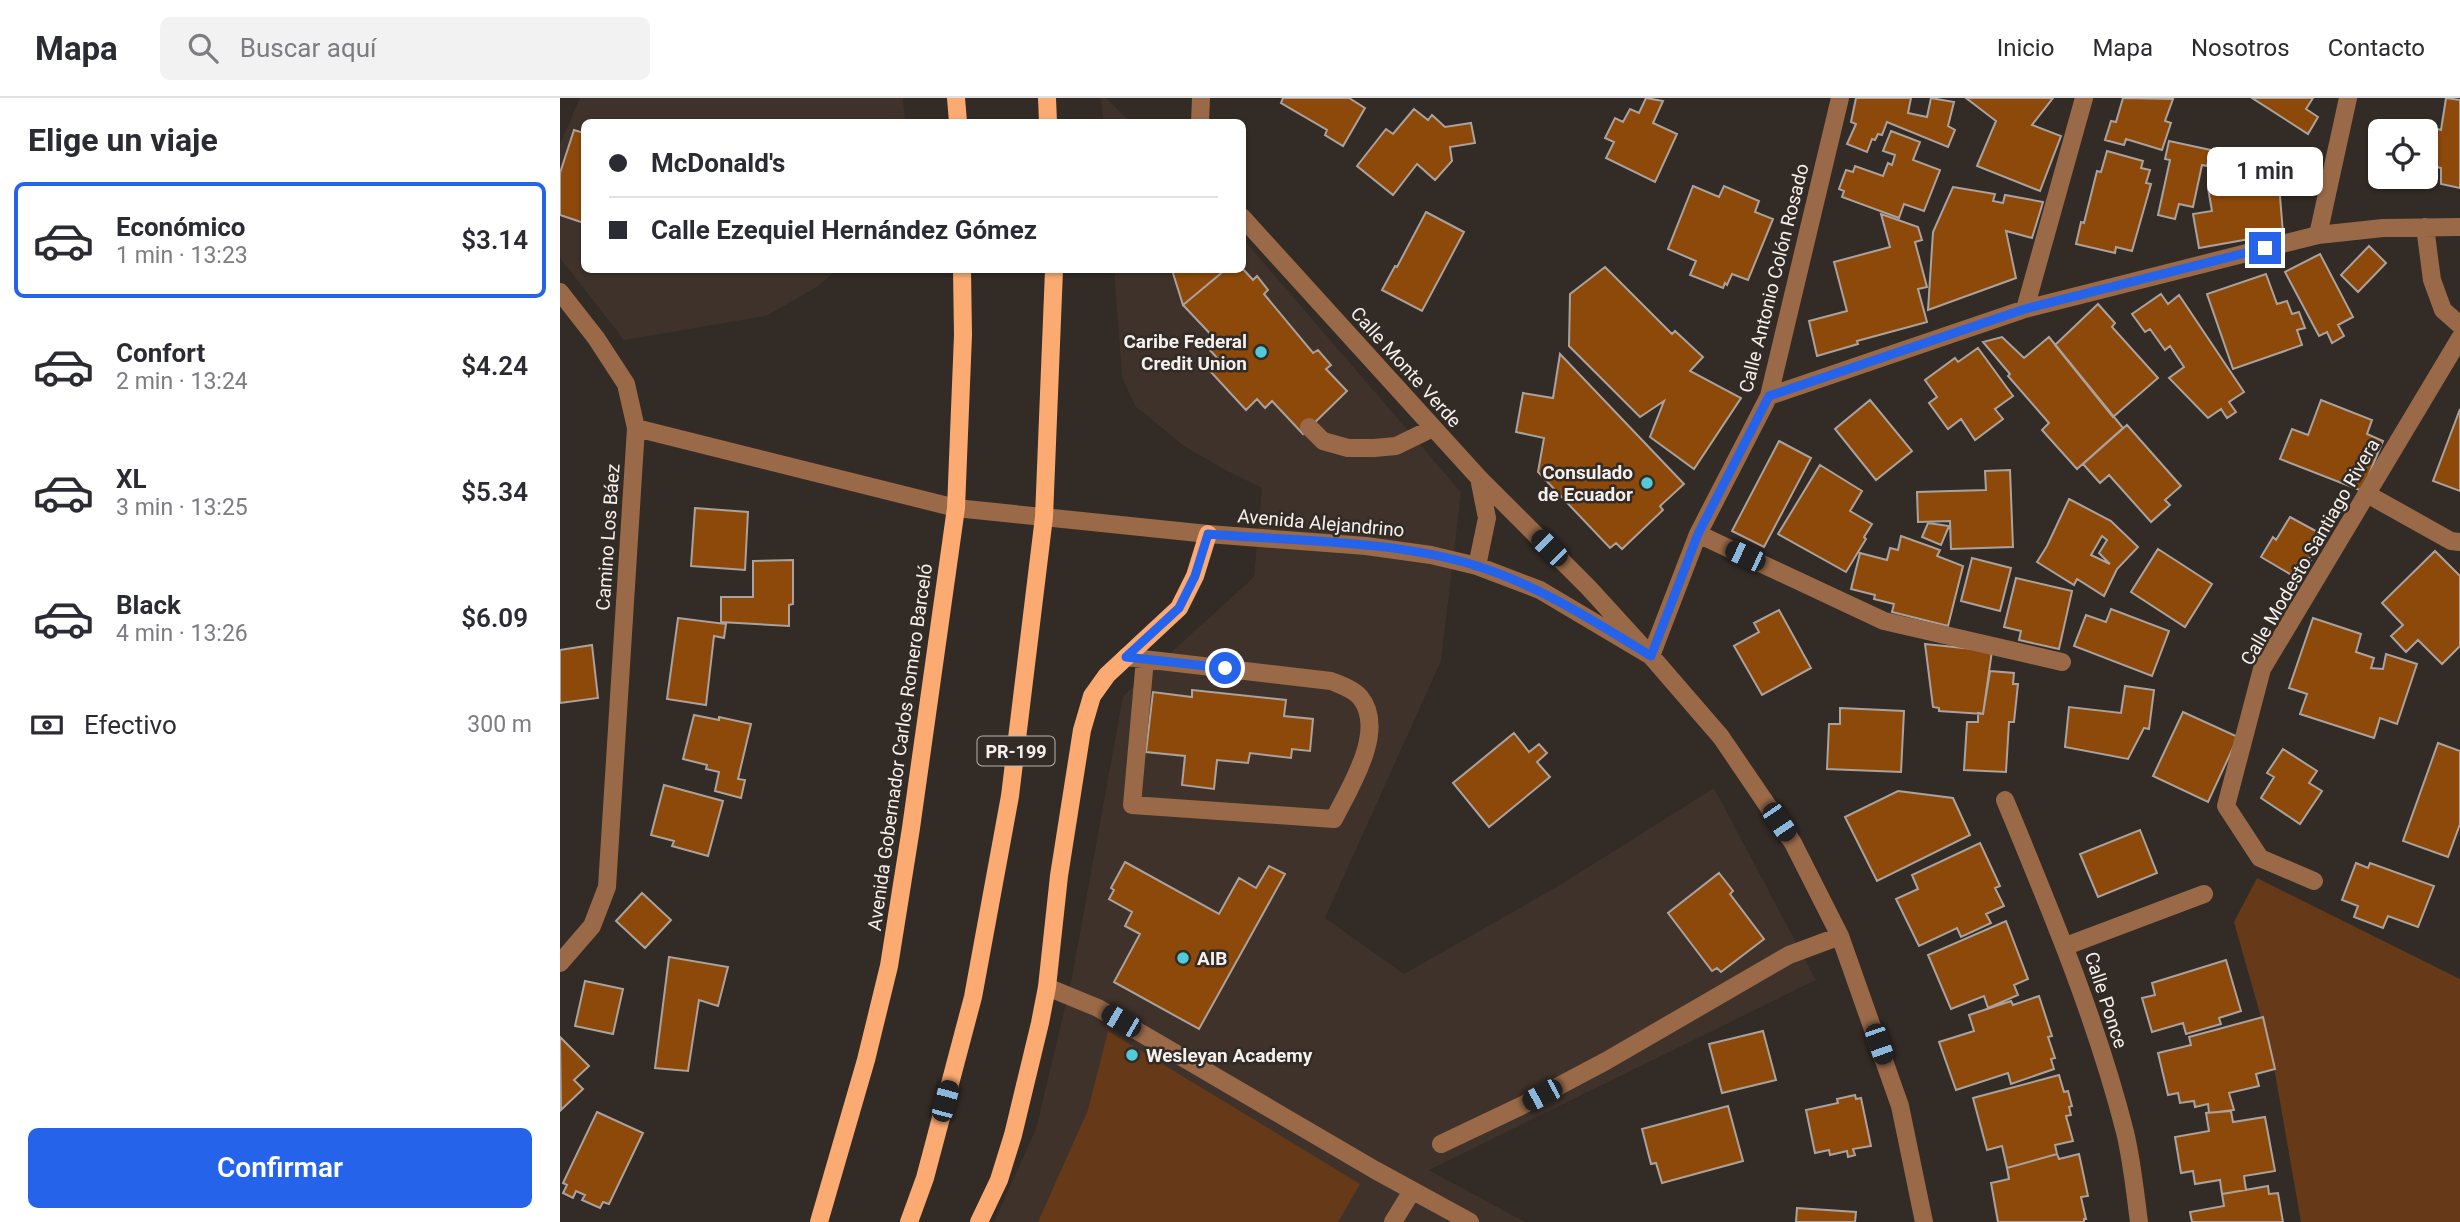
<!DOCTYPE html>
<html lang="es">
<head>
<meta charset="utf-8">
<style>
	body { margin:0; font-family:Roboto,sans-serif; background:#f2f2f3; color:#2b2b33; height:100vh; display:flex; flex-direction:column; font-size:26px; white-space:nowrap }
	* { box-sizing:border-box; margin:0 }
	p { font-size:23px; color:#7c7c81 }
	.icon { flex:none; width:38px; height:38px; fill:none; stroke:currentColor; stroke-width:2; stroke-linecap:round; stroke-linejoin:round }
	.map { position:relative; flex:1; overflow:hidden }
	.drawer { display:flex; flex-direction:column; background:#fff; width:560px }
	.drawer>* { flex:none }
	.guide { position:absolute; left:21px; top:21px; width:665px; height:154px; border-radius:10px; box-shadow:0 2px 5px #0004; display:grid; align-content:center; height:154px; padding:0 28px; background:#fff }
	.tools { position:absolute; left:1808px; top:21px; display:grid; gap:14px }
	.tools a { display:grid; place-items:center; width:70px; height:70px; border-radius:10px; background:#fff; box-shadow:0 2px 5px #0004; font-size:35px }
	.end { position:absolute; width:32px; height:32px; margin:-16px; border:9px solid #2563eb; background:#fff; box-shadow:0 0 0 4px #fff }
	.from { border-radius:50% }
	.bubble { position:absolute; height:49px; border-radius:10px; background:#fff; box-shadow:0 2px 5px #0004; font-size:23px; font-weight:600; line-height:49px; text-align:center }
	.car { position:absolute; width:21px; height:42px; margin:-21px -10px; border-radius:9px; box-shadow:0 0 5px 2px #0007; background:linear-gradient(#222 24%,#8ab4d8 0 40%,#222 0 76%,#8ab4d8 0 86%,#222 0) }
	.guide b { display:flex; align-items:center; gap:24px; height:66px; font-size:26px }
	.guide b+b { border-top:2px solid #e1e1e2 }
	.guide i { width:18px; height:18px; background:#2b2b33 }
	ul { padding:0; list-style:none }
	li { display:flex; align-items:center; gap:21px; height:116px; margin:0 14px 10px; padding:0 14px; border:4px solid transparent; border-radius:10px }
	li div { flex:1 }
	li b { display:block; font-size:26px }
	li em { font-style:normal; font-weight:600 }
	li.current { border-color:#2563eb }
	li>.icon { width:63px; height:63px; stroke-width:1.5 }
	h2 { padding:0 28px; font-size:32px; line-height:84px }
	.pay { display:flex; align-items:center; gap:18px; height:77px; padding:0 28px; font-size:26px }
	.pay p { margin-inline-start:auto }
	.action { display:flex; gap:14px; margin-top:auto; padding:14px 28px }
	.action a { flex:1; height:80px; border-radius:10px; background:#2563eb; color:#fff; font-size:28px; font-weight:600; line-height:80px; text-align:center }
	header { display:flex; align-items:center; gap:42px; box-sizing:border-box; height:98px; padding:0 35px; background:#fff; border-bottom:2px solid #e1e1e2 }
	header strong { font-size:33px }
	nav { display:flex; gap:38px; margin-inline-start:auto; font-size:24px }
	.search { width:490px; height:63px; background:#f2f2f3; display:flex; align-items:center; gap:18px; box-sizing:border-box; padding:0 24px; border-radius:10px; color:#7c7c81; font-size:26px }
	main { display:flex; flex:1; min-height:0 }
	.map>svg:first-child { display:block }
</style>
</head>
<body>
<header>
<strong>Mapa</strong>
<div class="search"><svg class="icon" aria-label="search" viewBox="0 0 24 24"><circle cx="10" cy="10" r="6"/><path d="M15 15l6 6"/></svg>Buscar aquí</div>
<nav><a>Inicio</a><a>Mapa</a><a>Nosotros</a><a>Contacto</a></nav>
</header>
<main>
<section class="drawer">
<h2>Elige un viaje</h2>
<ul>
<li class="current"><svg class="icon" aria-label="car" viewBox="0 0 24 24"><path d="M5 17H2v-5l4-1 3-4h7l3 4 3 1v5h-3M9 17h6M6 11h13"/><circle cx="7" cy="17" r="2"/><circle cx="17" cy="17" r="2"/></svg><div><b>Económico</b><p>1 min · 13:23</p></div><em>$3.14</em></li>
<li><svg class="icon" aria-label="car" viewBox="0 0 24 24"><path d="M5 17H2v-5l4-1 3-4h7l3 4 3 1v5h-3M9 17h6M6 11h13"/><circle cx="7" cy="17" r="2"/><circle cx="17" cy="17" r="2"/></svg><div><b>Confort</b><p>2 min · 13:24</p></div><em>$4.24</em></li>
<li><svg class="icon" aria-label="car" viewBox="0 0 24 24"><path d="M5 17H2v-5l4-1 3-4h7l3 4 3 1v5h-3M9 17h6M6 11h13"/><circle cx="7" cy="17" r="2"/><circle cx="17" cy="17" r="2"/></svg><div><b>XL</b><p>3 min · 13:25</p></div><em>$5.34</em></li>
<li><svg class="icon" aria-label="car" viewBox="0 0 24 24"><path d="M5 17H2v-5l4-1 3-4h7l3 4 3 1v5h-3M9 17h6M6 11h13"/><circle cx="7" cy="17" r="2"/><circle cx="17" cy="17" r="2"/></svg><div><b>Black</b><p>4 min · 13:26</p></div><em>$6.09</em></li>
</ul>
<div class="pay"><svg class="icon" aria-label="cash" viewBox="0 0 24 24"><path d="M3 7h18v10H3z"/><circle cx="12" cy="12" r="2"/></svg>Efectivo<p>300 m</p></div>
<div class="action"><a>Confirmar</a></div>
</section>
<div class="map">
<svg width="1900" height="1124" viewBox="0 0 1900 1124">
	<rect width="100%" height="100%" fill="#322b26"/>
	<path fill="#3f322a" d="M20 0H343L345 24H24V172H276L257 189 206 218 64 242 0 160V46Z
		M541 0H546L570 24H543Z
		M683 141 901 394 881 563 765 820 844 876 1000 787 1154 690 1256 882 869 1072 965 1124H434L476 1031 511 884 563 598 694 479 702 390 665 372 624 348 575 308 562 279 554 172H682Z"/>
	<path fill="#663a18" d="M1697 780 1900 881V1124H1741L1712 958 1674 824Z
		M548 933 800 1086 778 1124H478L528 1012Z"/>
	<path fill="#8d4909" stroke="#aba29d" stroke-width="2" fill-rule="evenodd" d="M723 0H789L805 10 783 48 765 37 767 32 721 5Z
		M1086 0 1103 3 1093 25 1117 36 1095 84 1046 60 1054 44 1045 40 1055 20 1063 24 1070 11 1079 15Z
		M1296 0H1351L1348 15 1367 19 1371 0 1394 4 1388 28 1395 32 1388 49 1327 24 1322 37 1318 36 1315 42 1312 41 1307 54 1287 46 1296 26 1291 24Z
		M1406 0H1493L1472 27 1501 38 1480 93 1417 68 1436 23Z
		M1563 0 1613 1 1605 23 1611 25 1602 52 1566 41 1564 47 1545 42 1551 23 1556 24Z
		M1692 0H1753L1746 11 1758 19 1748 36Z
		M1886 0 1900 2V90L1881 86V70L1869 67 1870 55 1866 54 1870 29 1881 32Z
		M854 11 868 22 872 17 885 29 911 25 915 45 890 49 892 63 875 82 857 66 833 97 797 68 826 31 833 36Z
		M14 32 24 35V125L0 117V75Z
		M1331 33 1360 44 1353 62 1380 72 1364 113 1344 106 1339 120 1282 99 1284 93 1279 91 1286 72 1293 74 1295 68 1323 78 1328 65 1332 67 1335 57 1323 53Z
		M1609 43 1651 52 1647 68 1642 67 1633 109 1619 106 1615 121 1598 117 1610 62 1605 61Z
		M1547 53 1583 63 1581 70 1590 72 1586 85 1591 86 1572 153 1556 149 1555 155 1516 146 1521 124 1524 125 1537 73 1541 74Z
		M1717 62 1723 135 1639 150 1633 116 1652 113 1648 90 1665 87 1662 71Z
		M1133 88 1159 99 1164 88 1199 103 1195 114 1213 121 1188 182 1172 176 1167 187 1165 185 1163 190 1130 177 1136 163 1108 151Z
		M1393 89 1435 96 1433 103 1443 105 1445 97 1483 104 1472 140 1446 133 1456 180 1368 212 1373 134Z
		M866 114 904 134 862 213 822 192 835 168 837 169Z
		M1321 116 1358 129 1362 142 1355 144 1367 189 1358 191 1367 224 1297 243 1298 246 1257 258 1249 223 1287 213 1274 164 1330 149Z
		M1809 148 1826 165 1798 194 1781 177Z
		M1760 156 1793 219 1778 227 1784 238 1772 245 1767 234 1759 238 1725 174Z
		M1045 169 1112 236 1115 233 1143 259 1130 273 1181 300 1134 371 1090 339 1104 303 1080 319 1009 248 1010 196Z
		M682 170 693 182 697 178 708 192 704 196 753 255 758 252 771 267 766 271 787 293 743 336 712 303 705 310 697 301 686 312 650 273 660 263 647 249 656 242 623 207 665 172H682Z
		M612 172H665L623 207Z
		M1706 176 1717 206 1727 203 1732 216 1739 214 1745 230 1737 232 1742 247 1673 271 1647 196Z
		M1601 196 1608 206 1619 197 1684 294 1669 304 1676 314 1667 320 1661 311 1648 320 1609 280 1624 269 1610 248 1605 252 1590 231 1585 234 1572 216Z
		M1538 206 1555 225 1552 229 1598 280 1553 319 1495 247Z
		M1442 239 1464 260 1489 239 1563 330 1517 371 1482 332 1489 325 1448 278 1450 276 1423 244Z
		M1418 250 1453 298 1435 311 1443 321 1415 342 1401 321 1388 331 1369 305 1377 299 1365 282 1395 260 1398 264Z
		M1000 256 1124 386 1100 408 1103 412 1062 451 1056 445 1050 450 978 374 984 340 956 334 963 295 993 300Z
		M1310 302 1352 353 1316 382 1275 331Z
		M1761 302 1812 322 1807 336 1823 343 1802 393 1720 361 1732 331 1748 337Z
		M1900 311V393L1873 383Z
		M1567 327 1621 388 1605 402 1610 407 1591 424 1549 377 1540 385 1523 366Z
		M1219 343 1251 360 1204 449 1172 433Z
		M1260 367 1302 393 1290 413 1312 426 1304 439 1306 441 1286 474 1218 436Z
		M1450 372 1453 449 1391 451 1390 423 1358 424 1357 394 1426 392 1425 373Z
		M1509 401 1551 423 1578 449 1557 471 1544 498 1517 481 1514 487 1477 464 1487 448ZM1542 438 1547 442 1539 455 1550 466 1531 457Z
		M135 410 188 414 185 472 131 468Z
		M1730 419 1763 437 1748 462 1751 463 1740 482 1701 459 1713 439 1716 442Z
		M1368 425 1389 428 1381 447 1362 439Z
		M1341 438 1380 452 1377 458 1403 468 1388 528 1332 514 1334 506 1314 501 1315 497 1291 491 1300 455 1327 462 1330 450 1338 452Z
		M1598 451 1652 486 1625 529 1571 494Z
		M1875 453 1900 478V548L1882 566 1858 542 1846 554 1831 538 1843 527 1822 505Z
		M1412 460 1451 470 1440 513 1401 503Z
		M233 462V506L229 507V528L161 524V499H193V463Z
		M1456 480 1512 493 1499 551 1459 542 1461 533 1444 529Z
		M1551 511 1609 533 1592 578 1514 548 1526 517 1546 524Z
		M1219 512 1251 570 1202 597 1174 548 1199 534 1194 525Z
		M118 520 166 526 164 540 154 538 146 607 107 601Z
		M1753 520 1801 536 1796 554 1814 560 1811 570 1823 571 1826 556 1857 566 1837 626 1820 620 1814 640 1740 616 1747 596 1729 590Z
		M1365 546 1432 553 1423 616 1379 613V610L1373 609Z
		M32 547 38 600 0 605V552Z
		M1430 573 1454 575 1453 586H1458L1454 624H1449L1446 674 1404 672 1407 624H1418V615L1423 616Z
		M1565 588 1594 592 1589 631 1584 630 1568 661 1505 649 1509 609 1561 615Z
		M632 592 726 602 724 618 753 621 750 653 732 651 731 660 690 655 688 665 657 662 654 691 622 687 625 658 586 654 593 594 632 599Z
		M1280 610 1344 613 1341 674 1267 671 1269 626H1280Z
		M1623 614 1678 639 1648 704 1593 678Z
		M134 617 159 622V619L191 626 178 681 185 682 181 700 155 693 159 674 146 671 147 667 123 661Z
		M954 635 969 654 979 646 987 655 977 664 990 679 929 729 893 685Z
		M1878 645 1900 653V726L1888 759 1843 743Z
		M1723 651 1757 673 1749 685 1762 693 1740 726 1701 700 1714 679 1707 675Z
		M104 687 163 703 148 758 112 748 114 743 91 737Z
		M1338 693 1393 700 1410 737 1317 783 1285 719Z
		M1580 732 1597 775 1538 799 1520 756Z
		M1420 745 1440 788 1435 790 1444 808 1426 816 1431 825 1401 839 1397 830 1359 848 1336 801 1358 791 1352 777Z
		M565 764 659 816 679 780 696 790 709 768 725 776 639 931 554 884 580 836 565 828 572 814 549 801 554 792 551 790Z
		M1796 765 1808 770 1810 765 1874 788 1858 829 1828 818 1823 830 1794 819 1798 808 1782 802Z
		M1159 775 1173 793 1170 796 1204 841 1161 874 1157 870 1152 873 1108 815Z
		M82 795 111 822 85 850 56 823Z
		M1446 823 1468 881 1454 887 1458 897 1428 910 1424 898 1391 911 1368 857Z
		M109 859 168 869 158 908 139 902 128 973 95 970Z
		M1666 862 1681 913 1659 920 1661 926 1626 936 1623 925 1592 934 1582 900 1595 897 1592 885Z
		M25 883 63 891 53 936 15 928Z
		M1479 898 1492 938 1488 939 1495 960 1491 961 1494 971 1451 986 1448 975 1396 992 1379 944 1414 933 1409 917 1451 903 1453 907Z
		M1703 919 1715 971 1696 976 1699 988 1669 995 1674 1012 1649 1015 1648 1006 1635 1009 1634 1003 1620 1005 1618 995 1608 997 1598 955 1631 947 1629 939Z
		M1203 933 1216 982 1162 995 1149 946Z
		M0 939 29 968 14 982 23 991 1 1012Z
		M1499 977 1504 994 1508 993 1512 1008 1509 1009 1511 1017 1506 1018 1513 1043 1495 1047 1497 1056 1447 1070 1442 1048 1427 1052 1413 1000Z
		M1295 997 1296 1001 1301 1000 1311 1048 1293 1051 1295 1057 1288 1059 1287 1053 1270 1057 1269 1052 1255 1055 1246 1012 1278 1005 1277 1001Z
		M1168 1008 1183 1063 1102 1085 1096 1065 1091 1066 1082 1031Z
		M1671 1013 1673 1024 1705 1019 1715 1073 1684 1078 1686 1092 1662 1096 1660 1082 1635 1086 1633 1073 1621 1075 1615 1039 1649 1033 1646 1015Z
		M37 1014 83 1035 49 1106 43 1104 40 1110 22 1102 25 1097 16 1093 13 1100 3 1095 7 1087 3 1085Z
		M1497 1056 1499 1061 1519 1056 1528 1098 1521 1099 1526 1121H1524V1124H1438L1431 1085 1449 1081 1447 1070Z
		M1708 1088 1709 1096 1718 1095 1723 1124H1632L1630 1114 1664 1108 1662 1096Z
		M1237 1110 1296 1114 1295 1124H1236Z"/>
	<g fill="none" stroke-linecap="round" stroke-linejoin="round">
		<path stroke="#9a6948" stroke-width="18" d="M640 24 641 0
			M682 119 919 380 927 420 917 468
			M1865 129 1872 182 1883 212 1900 227
			M1758 137 1788 0
			M0 194 36 240 66 286 76 330 47 789 32 828 0 865
			M1465 211 1524 0
			M1209 298 1465 211 1758 137 1823 130 1900 129
			M749 329 763 343 788 350H814L836 348 873 330
			M76 330 396 410 648 436 806 448 871 457 917 468 980 492 1091 558 1161 639 1233 745 1280 838 1340 1008 1364 1124
			M919 380 1028 489 1091 558 1138 436 1209 298 1280 0
			M1807 396 1891 443 1900 444
			M1138 436 1324 523 1502 564
			M566 559 771 583C781 587 793 591 800 599 827 632 790 689 774 721L572 707 585 561
			M1445 702C1490 811 1536 920 1565 1034 1572 1063 1575 1094 1579 1124
			M1754 783 1700 760 1666 708 1702 571 1900 240
			M1506 848 1644 796
			M487 889 538 910 815 1072 910 1124
			M881 1046 961 1008 1046 963 1229 857 1280 838
			M833 1124 852 1093"/>
		<path stroke="#fbaa72" stroke-width="18" d="M396 0 398 24
			M487 0 488 24
			M259 1124 306 962 329 868 351 730 396 410 403 237 402 172
			M349 1124 365 1080 413 899 450 698 484 419 494 172
			M419 1124 439 1082 453 1037 480 925 487 889 499 778 522 632 532 598 547 577 619 510 635 478 648 436"/>
	</g>
	<g fill="none" stroke-linecap="round" stroke-linejoin="round">
		<path stroke="#2563eb" stroke-width="9" d="M665 570 566 559 619 510 635 478 648 436C734 443 835 442 917 468 980 488 1035 524 1091 558L1138 436 1209 298 1465 211 1705 150"/>
	</g>
	<g fill="#52cbd8" stroke="#322b26" stroke-width="2.5">
		<circle cx="701" cy="254" r="7"/>
		<circle cx="1087" cy="385" r="7"/>
		<circle cx="623" cy="860" r="7"/>
		<circle cx="572" cy="957" r="7"/>
	</g>
	<g text-anchor="middle" dominant-baseline="central" stroke-width="5" stroke-linejoin="round" paint-order="stroke">
		<rect fill="#322b26" stroke="#bab5b1" stroke-width="2" x="417.5" y="638.5" width="77" height="29" rx="5"/>
		<g font-size="18" font-weight="bold" fill="#f5f0ed">
			<text x="456" y="653">PR-199</text>
		</g>
		<g font-size="19" fill="#f5f0ed" stroke="#322b26">
			<text transform="translate(1214 180) rotate(-76)">Calle Antonio Colón Rosado</text>
			<text transform="translate(846 269) rotate(48)">Calle Monte Verde</text>
			<text transform="translate(761 425) rotate(5)">Avenida Alejandrino</text>
			<text transform="translate(48 439) rotate(-86)">Camino Los Báez</text>
			<text transform="translate(1750 454) rotate(-60)">Calle Modesto Santiago Rivera</text>
			<text transform="translate(340 649) rotate(-82)">Avenida Gobernador Carlos Romero Barceló</text>
			<text transform="translate(1546 902) rotate(72)">Calle Ponce</text>
		</g>
		<g font-size="19" font-weight="bold" fill="#f5f0ed" stroke="#322b26" text-anchor="end">
			<text x="687" y="243">Caribe Federal<tspan x="687" dy="22">Credit Union</tspan></text>
			<text x="1073" y="374">Consulado<tspan x="1073" dy="22">de Ecuador</tspan></text>
			<text x="637" y="860" text-anchor="start">AIB</text>
			<text x="586" y="957" text-anchor="start">Wesleyan Academy</text>
		</g>
	</g>
</svg>
<div class="tools">
<a><svg class="icon" aria-label="locate" viewBox="0 0 24 24"><circle cx="12" cy="12" r="6"/><path d="M12 2v4M12 18v4M2 12h4M18 12h4"/></svg></a>
</div>
<i class="end from" style="left:665px;top:570px"></i>
<i class="end" style="left:1705px;top:150px"></i>
<div class="bubble" style="left:1647px;top:49px;width:116px">1 min</div>
<i class="car" style="left:989px;top:450px;rotate:315deg"></i>
<i class="car" style="left:1185px;top:458px;rotate:295deg"></i>
<i class="car" style="left:1219px;top:724px;rotate:146deg"></i>
<i class="car" style="left:561px;top:923px;rotate:300deg"></i>
<i class="car" style="left:1319px;top:946px;rotate:161deg"></i>
<i class="car" style="left:982px;top:997px;rotate:242deg"></i>
<i class="car" style="left:385px;top:1003px;rotate:15deg"></i>
<div class="guide">
<b><i class="from"></i>McDonald's</b>
<b><i></i>Calle Ezequiel Hernández Gómez</b>
</div>
</div>
</main>
</body>
</html>
